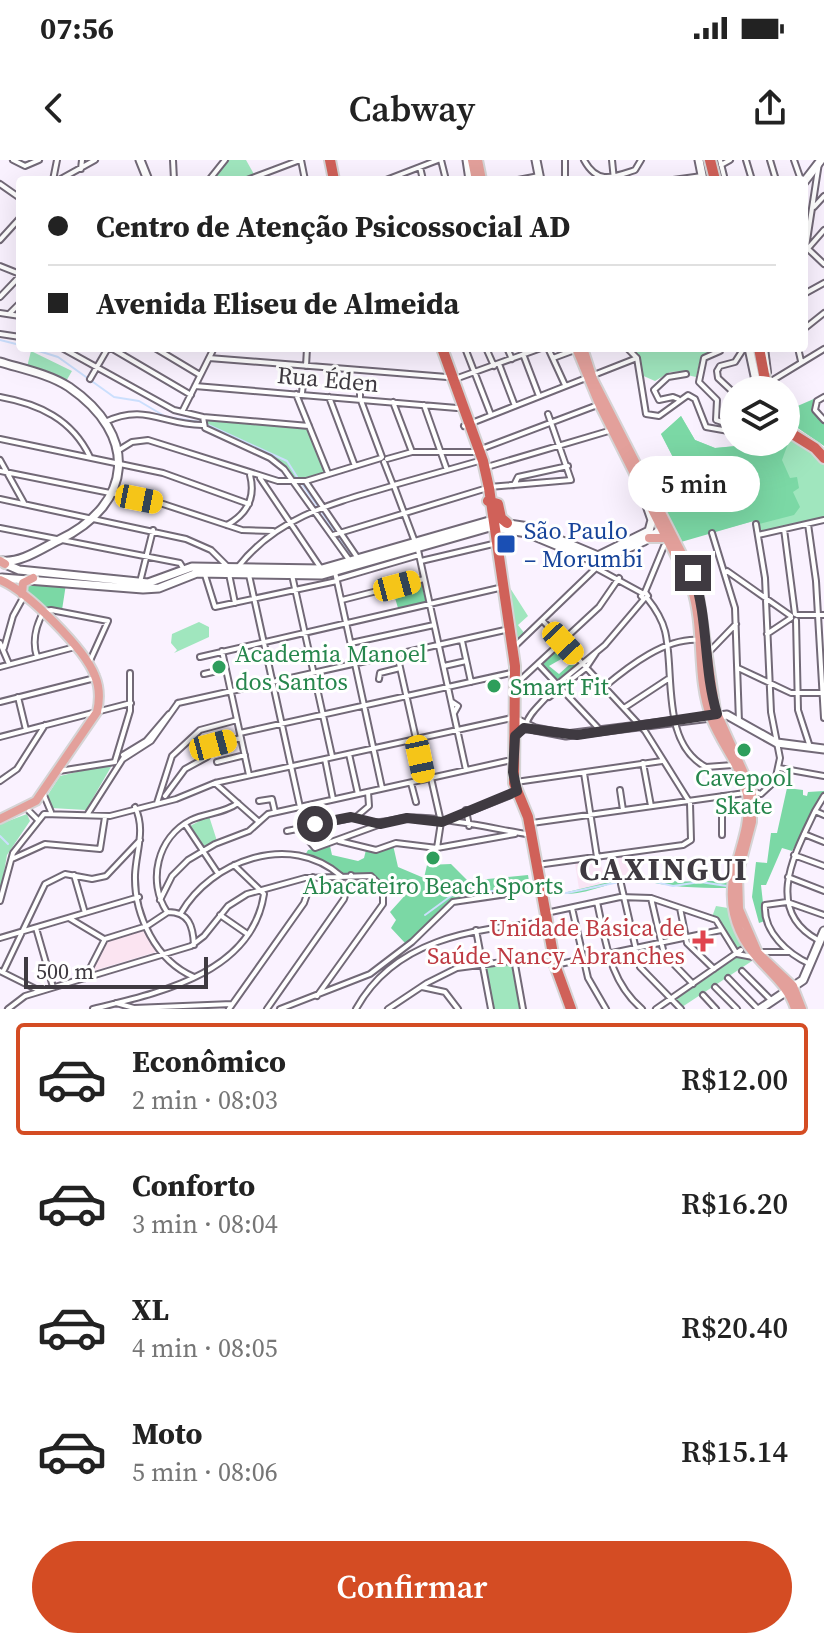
<!DOCTYPE html>
<html lang="pt">
<head>
<meta charset="utf-8">
<style>
	body { margin:0; font-family:"Source Serif 4",serif; background:#f2f2f2; color:#222; height:100vh; display:flex; flex-direction:column; font-size:30px; white-space:nowrap }
	* { box-sizing:border-box; margin:0 }
	p { font-size:26px; color:#767676 }
	.icon { flex:none; width:44px; height:44px; fill:none; stroke:currentColor; stroke-width:2; stroke-linecap:round; stroke-linejoin:round }
	.map { position:relative; height:849px; overflow:hidden }
	.side { display:flex; flex-direction:column; background:#fff; flex:1 }
	.side>* { flex:none }
	.banner { position:absolute; left:16px; top:16px; width:792px; height:176px; border-radius:8px; box-shadow:0 8px 32px #0002; display:grid; align-content:center; height:176px; padding:0 32px; background:#fff }
	.controls { position:absolute; left:720px; top:216px; display:grid; gap:16px }
	.controls a { display:grid; place-items:center; width:80px; height:80px; border-radius:50%; background:#fff; box-shadow:0 8px 32px #0002; font-size:40px }
	.scale { position:absolute; left:24px; bottom:20px; width:184px; box-sizing:border-box; padding-left:8px; border:4px solid #3f3a41; border-top:0; font-size:22px; line-height:28px; white-space:nowrap; color:#3f3a41; -webkit-text-stroke:6px #fff; paint-order:stroke }
	.end { position:absolute; width:36px; height:36px; margin:-18px; border:10px solid #3f3a41; background:#fff; box-shadow:0 0 0 4px #fff }
	.from { border-radius:50% }
	.bubble { position:absolute; height:56px; border-radius:28px; background:#fff; box-shadow:0 8px 32px #0002; font-size:26px; font-weight:600; line-height:56px; text-align:center }
	.car { position:absolute; width:24px; height:48px; margin:-24px -12px; border-radius:10px; box-shadow:0 0 6px 2px #0007; background:linear-gradient(#f5c518 24%,#345 0 40%,#f5c518 0 76%,#345 0 86%,#f5c518 0) }
	.banner b { display:flex; align-items:center; gap:28px; height:76px; font-size:30px }
	.banner b+b { border-top:2px solid #e0e0e0 }
	.banner i { width:20px; height:20px; background:#222 }
	ul { padding:14px 0 0; list-style:none }
	li { display:flex; align-items:center; gap:24px; height:112px; margin:0 16px 12px; padding:0 16px; border:4px solid transparent; border-radius:8px }
	li div { flex:1 }
	li b { display:block; font-size:30px }
	li em { font-style:normal; font-weight:600 }
	li.selected { border-color:#d44c23 }
	li>.icon { width:72px; height:72px; stroke-width:1.5 }
	.action { display:flex; gap:16px; margin-top:auto; padding:16px 32px }
	.action a { flex:1; height:92px; border-radius:48px; background:#d44c23; color:#fff; font-size:32px; font-weight:600; line-height:92px; text-align:center }
	.status { display:flex; justify-content:space-between; align-items:center; height:56px; padding:0 40px; background:#fff; direction:ltr }
	.status svg { height:22px; fill:currentColor }
	header { display:flex; justify-content:space-between; align-items:center; height:104px; padding:0 32px; background:#fff; font-size:36px; font-weight:600 }
	.map>svg:first-child { display:block }
</style>
</head>
<body>
<div class="status"><b>07:56</b><svg viewBox="0 0 49 12"><path d="M0 12V9h3v3zM5 12V6h3v6zM10 12V3h3v9zM15 12V0h3v12zM26 1h20v11H26zM47 4h2v5h-2z"/></svg></div>
<header><svg class="icon" aria-label="back" viewBox="0 0 24 24"><path d="M15 5l-7 7 7 7"/></svg>Cabway<svg class="icon" aria-label="share" viewBox="0 0 24 24"><path d="M12 15V3M7 8l5-5 5 5M5 13v7h14v-7"/></svg></header>
<div class="map">
<svg width="824" height="849" viewBox="0 0 824 849">
	<rect width="100%" height="100%" fill="#faf2ff"/>
	<path fill="#f9e4f4" d="M626 696 633 717 579 729 575 703 599 700 604 714 620 709 618 697Z"/>
	<path fill="#fbe4f1" d="M144 770 156 792 93 811 107 782Z"/>
	<path fill="#a0e6be" d="M228 0H246L255 16 247 20H209Z
		M629 189 715 188V189L701 196 696 217 687 215 686 211 670 212 655 221 639 214 637 197Z
		M31 191 72 211 65 223 27 207Z
		M681 256 695 280 715 288 786 282V274L808 286 824 303V359L760 373 757 360 681 381 650 321 677 305 661 274Z
		M203 257 309 266 328 313 295 323 277 303 205 268Z
		M505 420 528 456 518 465 525 474 518 481 514 479Z
		M199 462 209 467V477L174 493 177 490 171 483 172 474Z
		M110 604 111 607 86 650 51 648 47 636 60 616Z
		M27 654 30 661 7 695 0 735V664Z
		M209 656 217 681 204 686 190 666Z
		M716 746 728 748 746 793C727 789 728 765 712 757Z
		M737 797 752 801 682 847 675 840Z
		M511 803 520 849H494L486 806Z"/>
	<path fill="#7bd8a5" d="M816 238 812 250 824 264V286L786 260V251Z
		M681 256 695 280 715 288 789 281 782 300 790 318 797 317 799 328 793 332 800 347 794 355 759 364 757 360 681 382 650 321 677 305 661 274Z
		M29 421 66 424 62 450 40 447 25 430Z
		M421 422 426 442 398 448 395 438 387 440 384 431Z
		M563 484 579 501 563 498 549 506 559 514 569 505H575L557 523 541 506Z
		M787 628 803 630V635L807 636 808 632 824 631V635L792 691 782 688 766 725H761L765 761 759 763 752 737 756 702 767 703 771 673H777Z
		M393 685 398 707 424 718 427 705 451 704 468 721 528 715 531 733C510 736 474 728 451 741 433 750 424 779 405 783L391 768 396 760 390 752 409 731 408 726 386 731C375 706 361 718 341 713 330 711 316 701 304 697L308 690 330 686 332 695 358 701 364 698 366 690 380 692Z
		M651 717C670 725 703 719 728 722L727 728C695 728 668 727 641 720 623 715 584 738 563 733L626 718Z"/>
	<g fill="none" stroke-linecap="round" stroke-linejoin="round">
		<path stroke="#cbdffd" stroke-width="2" d="M0 180 20 185
			M29 188 58 197 114 237 139 241 166 257 200 262
			M204 263 287 301 299 320
			M302 324 318 347
			M321 351 335 372
			M338 377 351 396
			M0 676 8 684
			M623 721 643 719 673 726 700 722 727 726
			M544 730 567 733 619 722
			M425 755 455 733 531 729"/>
		<g stroke="#726977" stroke-width="8">
			<path id="street" d="M13 0 25 6 39 0
				M173 0 174 20
				M301 0 305 20
				M441 0 446 20
				M584 0C597 24 611 18 635 10L641 0
				M612 0 614 20
				M720 0 725 20
				M746 0 752 20
				M770 0 776 20
				M794 0 801 20
				M819 3 806 87 824 104
				M721 5 730 0
				M420 7 423 20
				M81 9 82 0
				M53 20 57 0
				M59 20 95 0
				M209 20 225 0
				M247 20 300 0
				M386 20 438 0
				M518 20 539 16
				M565 20V0
				M673 20 702 16
				M0 24 20 38
				M814 47 824 36
				M0 80 20 58
				M804 93 824 70
				M0 106 20 114
				M804 134 824 123
				M0 137 20 116
				M0 153 20 156
				M10 153 20 143
				M804 169 824 153
				M0 174 20 177
				M62 188 174 250 203 257 205 268 270 298 284 309 350 401
				M111 188 191 235
				M155 188 200 215
				M465 188 491 255
				M486 188 494 206
				M507 188 512 199
				M548 188 565 225
				M627 188 637 198 646 254 659 256 688 235 695 239 706 267 734 272
				M719 188 720 191 704 198 699 222 717 240 716 260 734 266
				M765 188 768 212
				M798 188 801 201
				M523 194 539 236
				M209 198 447 217
				M553 198 572 191
				M499 204 515 246
				M306 206 307 188
				M90 219 108 188
				M455 219 541 188
				M768 223 824 189
				M195 226 457 248
				M360 230V238L382 297
				M302 233 303 223
				M734 233 718 218 717 211 720 206 735 202 744 188
				M296 234 328 313
				M0 237C39 244 72 259 90 297
				M329 237 355 306
				M824 237 817 241 815 250 824 260
				M678 239 673 237 659 240 654 230 668 217 686 214
				M393 242 412 292
				M424 245 447 310
				M182 252 214 188
				M203 257 309 266
				M105 262C145 243 163 265 202 265
				M464 266 637 198
				M0 279 163 313 249 344
				M481 289 595 246
				M119 290 132 282 148 280 278 321H306L381 298
				M387 299 412 292H476
				M0 300 24 343
				M384 302 393 325
				M487 307 612 270
				M0 311 160 343 242 370 273 371
				M260 318 320 407
				M306 322 357 397
				M394 325 479 301
				M514 325 518 317 568 306
				M394 326 418 390 466 610
				M489 327 571 320 548 254
				M0 339 186 379 211 390 227 406
				M808 364 816 421 824 558
				M227 365C247 354 256 338 250 315
				M0 368 180 403 183 408
				M784 369 795 454
				M712 373 735 448 739 562
				M333 375 484 329
				M758 375 824 360
				M421 401 493 384
				M238 407C277 357 333 343 392 326
				M727 411 791 456
				M335 412 382 628
				M229 414 235 443
				M205 415 215 447 337 421
				M249 415 300 647
				M292 415 332 596
				M337 419 419 395
				M140 422 153 370
				M645 432 664 386
				M645 432 648 436 644 439 641 436Z
				M647 438C655 448 662 459 665 471 675 511 660 583 706 607L733 605
				M342 440 424 419
				M797 455H824
				M796 460 798 550 810 587
				M767 474 791 458
				M462 481 471 522
				M0 483 9 504
				M351 483 434 465
				M514 487 596 408 642 433
				M4 488 13 456 24 436
				M222 491 249 615
				M709 492 736 464
				M397 494 425 619
				M37 497C32 482 36 465 44 451L51 450 108 461 89 503
				M200 497 499 428
				M268 500 309 491
				M539 505 600 570
				M444 506 466 501
				M0 507 75 487
				M738 508 791 533H824
				M204 514 226 509
				M379 519 380 513 400 508
				M516 524 599 447 619 418
				M604 527C629 506 666 477 700 480
				M18 537 26 570
				M549 537 586 508 596 493
				M0 542 95 518
				M452 542 458 546 454 553
				M178 543 505 470
				M624 548 668 519
				M526 565C529 551 546 541 553 528L605 485 644 439
				M240 573 511 513
				M0 577 131 543
				M205 587 241 578
				M349 594 358 634
				M123 595 146 581 169 554
				M123 599 151 581 178 543
				M325 599 333 639
				M115 601 130 551V513
				M217 602 245 595
				M643 603 651 646
				M779 608 824 616
				M59 611 115 602
				M584 613 597 697
				M431 618 441 662 437 688
				M0 621 17 609 45 565
				M516 622 662 601
				M215 623 258 661
				M411 623 416 642
				M620 630 623 650
				M368 632 369 646 356 657C373 667 387 660 405 658 434 655 495 669 526 674
				M754 632 761 634 775 621 780 598 771 552 765 418 756 364
				M43 633 51 652
				M165 636 185 609 207 597
				M722 636V675
				M259 641 272 639 275 652
				M157 643 172 596 200 570 237 560
				M135 647C146 670 136 691 135 715 134 755 156 801 194 817
				M466 650 469 666
				M29 651 37 659
				M815 651 824 636
				M87 655 124 597
				M443 662 516 633
				M532 663 745 633
				M185 664 217 712
				M298 668 315 688 378 665
				M287 671 356 657
				M804 674 824 682
				M339 681 376 690 396 683 437 688 515 674
				M794 695 824 706
				M12 699 45 684 100 689 105 657
				M537 705 683 685 691 680 690 643 645 571 543 461
				M74 715 85 753
				M788 717 824 731
				M621 724 640 807 681 849
				M651 738 664 794 693 824
				M160 740 172 716 188 700 215 684 249 671 268 654 507 601
				M0 741 13 693 44 654 110 656 176 639 215 623 512 558
				M597 742C606 782 609 821 642 849
				M572 748 588 818 606 849
				M680 748 687 783 714 809
				M167 752C147 722 157 677 191 660 206 653 225 653 238 643
				M168 752C189 752 193 766 194 785
				M181 753C211 701 290 671 341 716
				M546 753 620 737 651 738 716 760 737 794 753 797
				M220 755 246 773
				M69 758 104 779
				M36 768 53 827
				M476 770 491 849
				M0 778 139 737
				M818 780C763 750 795 693 815 651L824 655
				M760 792H789
				M514 799 523 849
				M810 804C788 794 763 772 765 745L787 742 824 755
				M555 805 721 770
				M4 810 45 724 65 714 92 719 106 716 140 680
				M0 811 40 831
				M742 811 770 839
				M85 818 105 779 147 766 168 752
				M728 818 758 849
				M422 827 445 832 458 849
				M715 827 737 849
				M703 835 716 849
				M116 843 134 848 232 844
				M8 849 25 836 191 786 204 776 228 746 247 734 305 718 371 716 383 728V744L317 836
				M93 849C158 833 252 814 264 734L234 705
				M229 849 304 743 313 717
				M267 849 344 739 351 715
				M280 849 370 814 412 782 453 742 514 733
				M356 849C394 780 470 769 541 763
				M388 849 427 823 457 808 547 796
				M656 849 741 790"/>
		</g>
		<g stroke="#726977" stroke-width="11">
			<path id="secondary" d="M140 0 148 20
				M467 0 470 20
				M536 0 540 20
				M699 0 703 20
				M804 22 821 0
				M749 188 758 230
				M0 202C23 209 49 214 69 227 139 275 134 344 59 380 42 388 22 403 2 401
				M5 404 19 410 148 423 192 407 322 409 489 361 529 367 598 396 649 371 652 360 645 340
				M2 418 143 429 159 428 197 413 322 415 490 367 527 373 597 402 644 381 665 367
				M512 558 535 569 566 575 727 555 777 583 824 589
				M760 849 803 820 824 771"/>
		</g>
		<g stroke="#d5d4d5" stroke-width="12">
			<path id="primary" d="M472 0 476 20
				M478 0 482 20
				M576 188 599 244 691 427C705 470 695 516 711 558 722 587 745 610 748 641 750 681 724 713 734 754 745 802 785 813 795 849
				M583 188 593 219 697 423 716 551 752 631V662L738 715 739 749 758 793 793 826 802 849
				M649 378H669
				M0 401 5 404
				M0 420C27 431 85 489 95 516 100 528 100 539 97 552L36 641 0 659
				M22 434 23 423 33 418"/>
		</g>
		<g stroke="#d5d4d5" stroke-width="14">
			<path id="highway" d="M330 0 334 20
				M710 0 715 20
				M442 188 483 301 489 328 515 506 514 623 528 657 555 805 571 849
				M759 188 767 230
				M786 270 815 288 824 298
				M488 341 498 344 501 358 507 363"/>
		</g>
		<use href="#street" stroke="#fff" stroke-width="4"/>
		<use href="#secondary" stroke="#fff" stroke-width="7"/>
		<use href="#primary" stroke="#e3a09b" stroke-width="8"/>
		<use href="#highway" stroke="#d06159" stroke-width="10"/>
	</g>
	<g fill="none" stroke-linecap="round" stroke-linejoin="round">
		<path stroke="#3f3a41" stroke-width="10" d="M315 664 351 657 380 664 407 658 442 662 517 631 513 612 515 576 524 568 577 575 717 554C703 508 709 460 693 413"/>
	</g>
	<rect fill="#1a4fb4" stroke="#fff" stroke-width="3" x="496" y="374" width="20" height="20" rx="4"/>
	<g fill="#2e9e5b" stroke="#fff" stroke-width="3">
		<circle cx="219" cy="507" r="8"/>
		<circle cx="494" cy="526" r="8"/>
		<circle cx="744" cy="590" r="8"/>
		<circle cx="433" cy="698" r="8"/>
	</g>
	<path fill="#e0444e" stroke="#fff" stroke-width="3" d="M699 769h8v8h8v8h-8v8h-8v-8h-8v-8h8z"/>
	<g text-anchor="middle" dominant-baseline="central" stroke-width="6" stroke-linejoin="round" paint-order="stroke">
		<g font-size="24" fill="#3f3a41" stroke="#fff">
			<text transform="translate(328 219) rotate(5)">Rua Éden</text>
		</g>
		<g font-size="24" fill="#164399" stroke="#fff" text-anchor="start">
			<text x="524" y="370">São Paulo<tspan x="524" dy="28">– Morumbi</tspan></text>
		</g>
		<g font-size="24" fill="#27864d" stroke="#fff" text-anchor="start">
			<text x="235" y="493">Academia Manoel<tspan x="235" dy="28">dos Santos</tspan></text>
			<text x="510" y="526">Smart Fit</text>
			<text x="744" y="617" text-anchor="middle">Cavepool<tspan x="744" dy="28">Skate</tspan></text>
			<text x="433" y="725" text-anchor="middle">Abacateiro Beach Sports</text>
		</g>
		<g font-size="24" fill="#be3a42" stroke="#fff" text-anchor="end">
			<text x="685" y="767">Unidade Básica de<tspan x="685" dy="28">Saúde Nancy Abranches</tspan></text>
		</g>
		<g font-size="32" font-weight="bold" letter-spacing="2" fill="#3f3a41" stroke="#fff">
			<text x="664" y="709">CAXINGUI</text>
		</g>
	</g>
</svg>
<div class="controls">
<a><svg class="icon" aria-label="layers" viewBox="0 0 24 24"><path d="M12 4l9 5-9 5-9-5zM3 14l9 5 9-5"/></svg></a>
</div>
<div class="scale">500 m</div>
<i class="end from" style="left:315px;top:664px"></i>
<i class="end" style="left:693px;top:413px"></i>
<div class="bubble" style="left:628px;top:296px;width:132px">5 min</div>
<i class="car" style="left:139px;top:339px;rotate:101deg"></i>
<i class="car" style="left:397px;top:426px;rotate:75deg"></i>
<i class="car" style="left:563px;top:483px;rotate:137deg"></i>
<i class="car" style="left:213px;top:585px;rotate:75deg"></i>
<i class="car" style="left:420px;top:599px;rotate:168deg"></i>
<div class="banner">
<b><i class="from"></i>Centro de Atenção Psicossocial AD</b>
<b><i></i>Avenida Eliseu de Almeida</b>
</div>
</div>
<section class="side">
<ul>
<li class="selected"><svg class="icon" aria-label="car" viewBox="0 0 24 24"><path d="M5 17H2v-5l4-1 3-4h7l3 4 3 1v5h-3M9 17h6M6 11h13"/><circle cx="7" cy="17" r="2"/><circle cx="17" cy="17" r="2"/></svg><div><b>Econômico</b><p>2 min · 08:03</p></div><em>R$12.00</em></li>
<li><svg class="icon" aria-label="car" viewBox="0 0 24 24"><path d="M5 17H2v-5l4-1 3-4h7l3 4 3 1v5h-3M9 17h6M6 11h13"/><circle cx="7" cy="17" r="2"/><circle cx="17" cy="17" r="2"/></svg><div><b>Conforto</b><p>3 min · 08:04</p></div><em>R$16.20</em></li>
<li><svg class="icon" aria-label="car" viewBox="0 0 24 24"><path d="M5 17H2v-5l4-1 3-4h7l3 4 3 1v5h-3M9 17h6M6 11h13"/><circle cx="7" cy="17" r="2"/><circle cx="17" cy="17" r="2"/></svg><div><b>XL</b><p>4 min · 08:05</p></div><em>R$20.40</em></li>
<li><svg class="icon" aria-label="car" viewBox="0 0 24 24"><path d="M5 17H2v-5l4-1 3-4h7l3 4 3 1v5h-3M9 17h6M6 11h13"/><circle cx="7" cy="17" r="2"/><circle cx="17" cy="17" r="2"/></svg><div><b>Moto</b><p>5 min · 08:06</p></div><em>R$15.14</em></li>
</ul>
<div class="action"><a>Confirmar</a></div>
</section>
</body>
</html>
